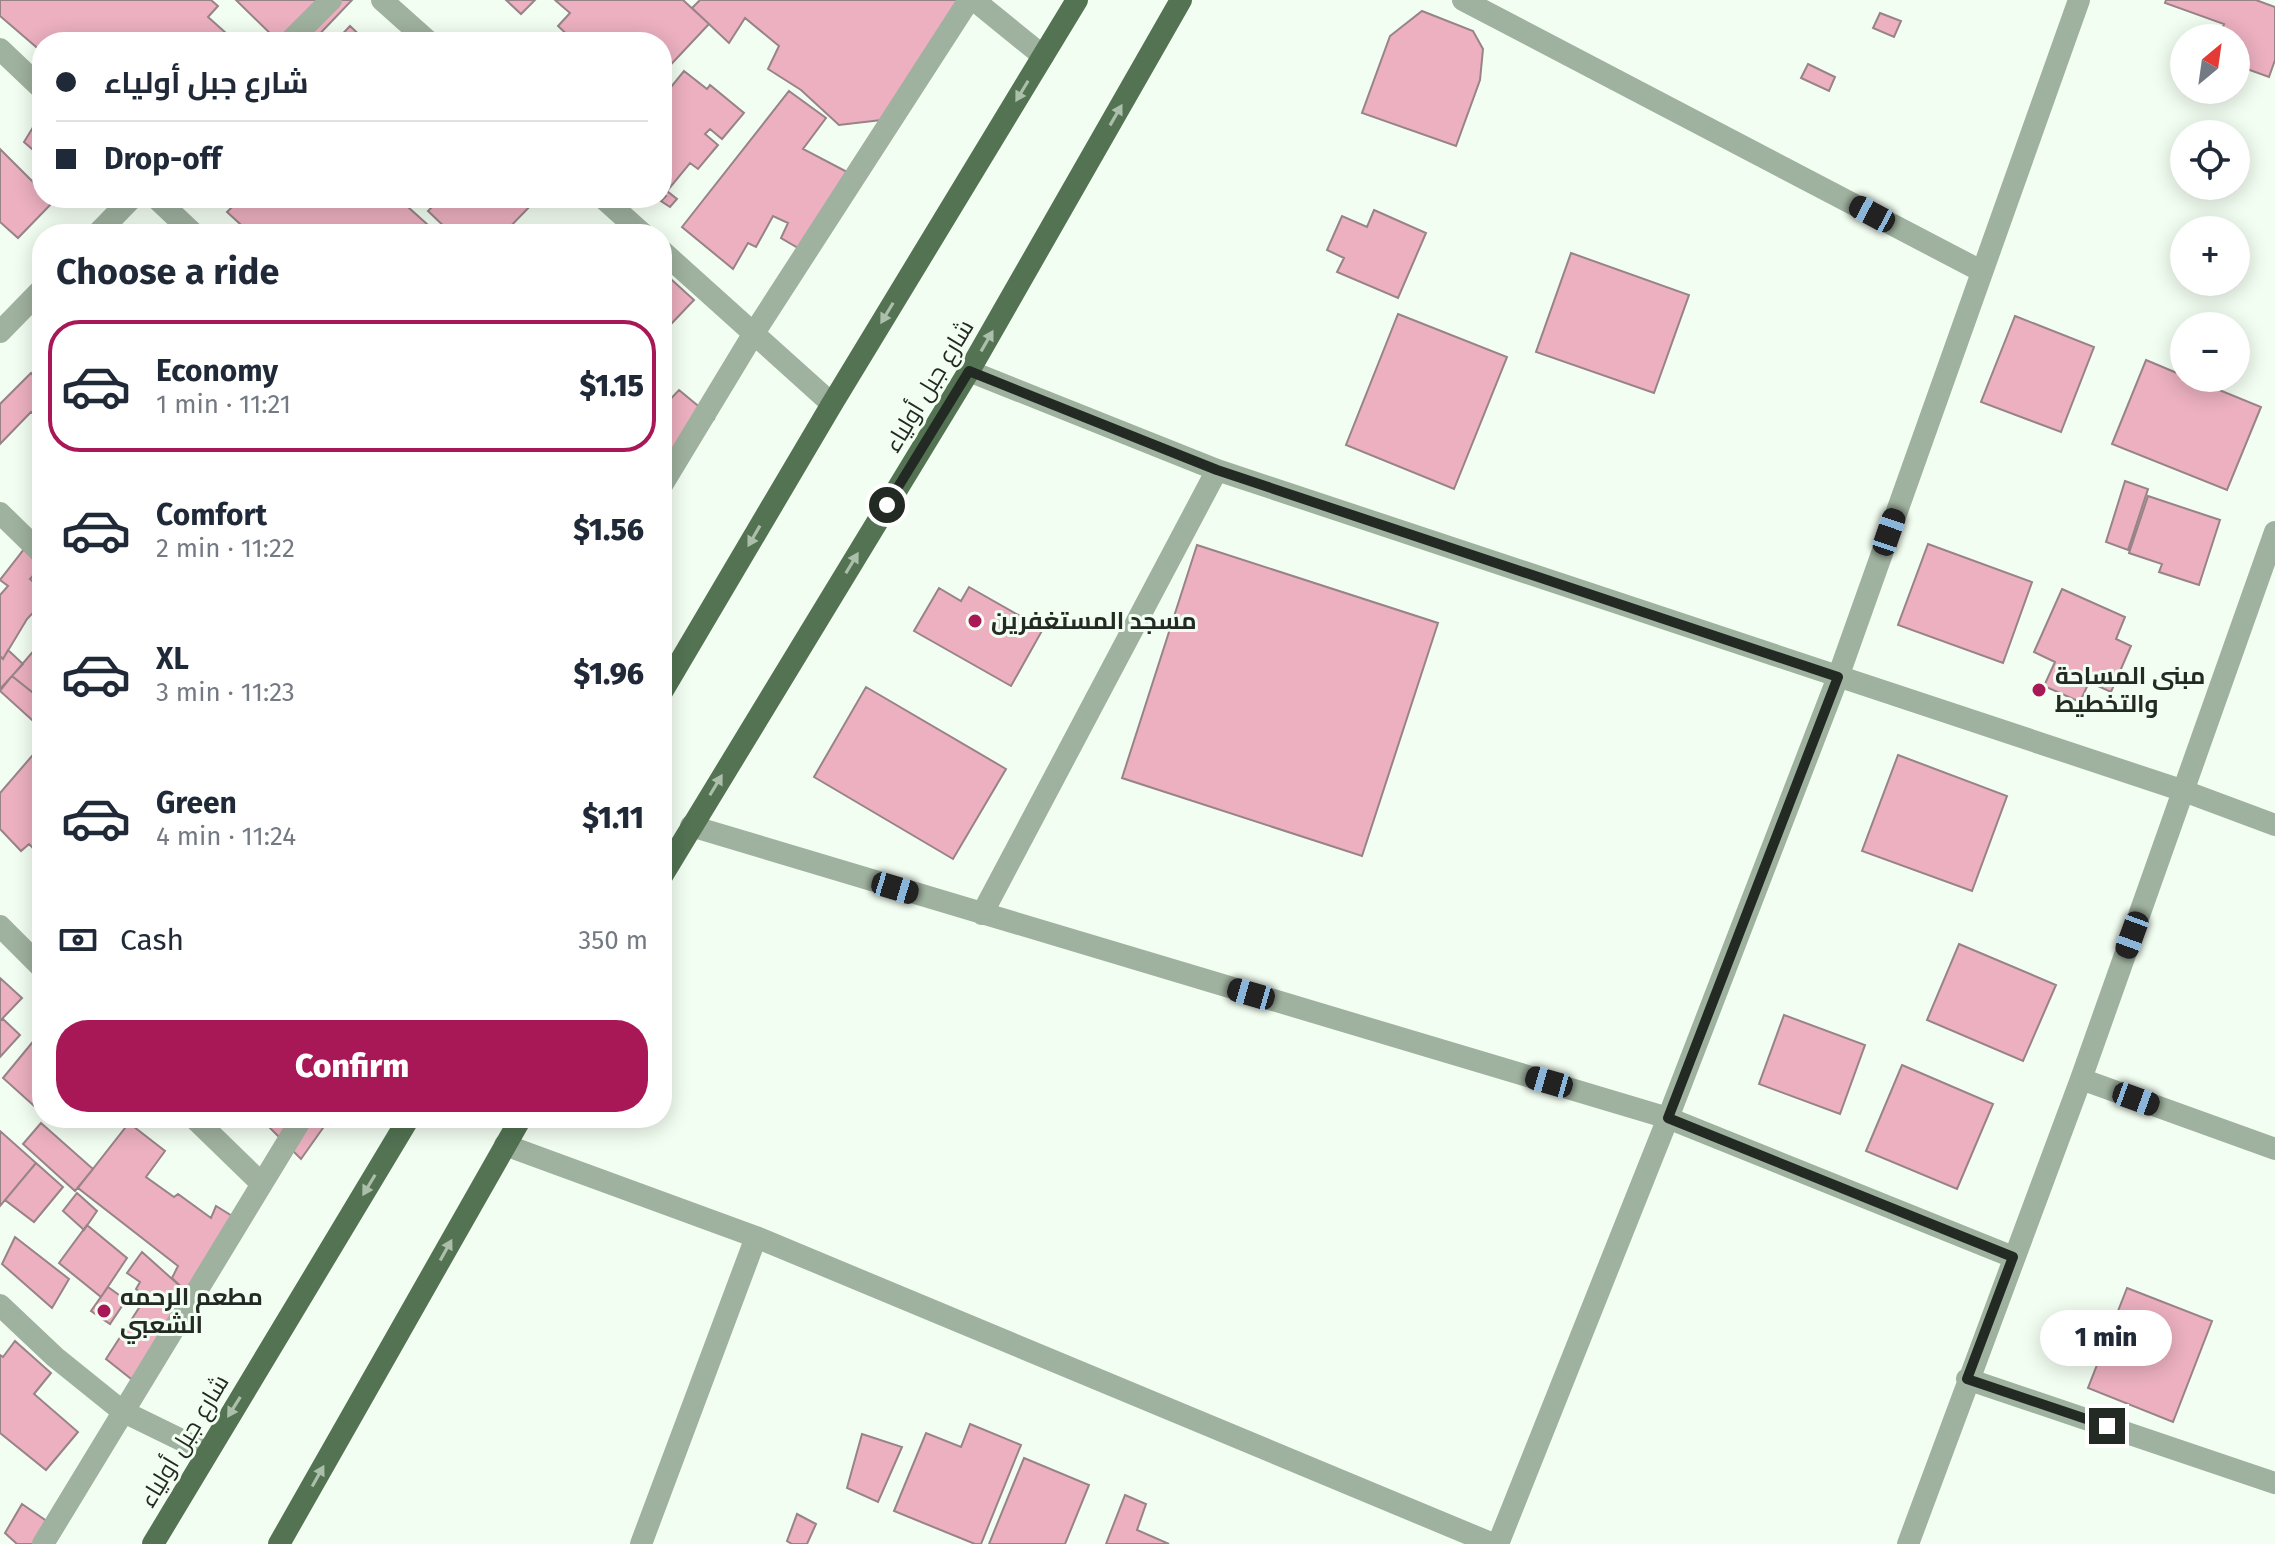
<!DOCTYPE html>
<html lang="en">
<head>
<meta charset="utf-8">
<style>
	body { margin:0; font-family:"Fira Sans",Cairo,sans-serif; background:#f2f2f3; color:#1f2937; height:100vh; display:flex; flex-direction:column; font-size:30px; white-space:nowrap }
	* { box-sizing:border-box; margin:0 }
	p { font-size:26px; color:#747a83 }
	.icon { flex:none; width:44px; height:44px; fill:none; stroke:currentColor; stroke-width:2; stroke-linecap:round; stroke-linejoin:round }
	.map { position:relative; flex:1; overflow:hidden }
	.details { position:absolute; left:32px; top:224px; width:640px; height:904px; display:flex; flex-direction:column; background:#fff; border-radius:32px; box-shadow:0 4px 20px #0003 }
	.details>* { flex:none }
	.guide { position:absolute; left:32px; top:32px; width:640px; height:176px; border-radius:32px; box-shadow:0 4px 20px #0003; display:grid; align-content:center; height:176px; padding:0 24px; background:#fff }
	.needle { width:52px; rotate:29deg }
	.controls { position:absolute; left:2170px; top:24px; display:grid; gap:16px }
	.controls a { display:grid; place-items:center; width:80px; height:80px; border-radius:50%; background:#fff; box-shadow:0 4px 20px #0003; font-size:40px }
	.end { position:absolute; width:36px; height:36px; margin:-18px; border:10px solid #232923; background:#fff; box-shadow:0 0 0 4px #fff }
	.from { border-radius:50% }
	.bubble { position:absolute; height:56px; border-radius:28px; background:#fff; box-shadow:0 4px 20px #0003; font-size:26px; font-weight:800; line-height:56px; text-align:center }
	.car { position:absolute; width:24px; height:48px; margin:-24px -12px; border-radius:10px; box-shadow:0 0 6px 2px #0007; background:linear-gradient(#222 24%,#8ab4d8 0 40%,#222 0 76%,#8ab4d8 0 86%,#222 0) }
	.guide b { display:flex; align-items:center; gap:28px; height:76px; font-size:30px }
	.guide b+b { border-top:2px solid #e0e1e3 }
	.guide i { width:20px; height:20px; background:#1f2937 }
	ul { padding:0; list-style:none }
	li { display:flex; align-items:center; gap:24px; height:132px; margin:0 16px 12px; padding:0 8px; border:4px solid transparent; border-radius:32px }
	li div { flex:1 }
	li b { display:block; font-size:30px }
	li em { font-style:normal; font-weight:800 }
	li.current { border-color:#a81857 }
	li>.icon { width:72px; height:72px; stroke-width:1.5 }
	h2 { padding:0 24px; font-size:36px; line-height:96px }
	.pay { display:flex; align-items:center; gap:20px; height:88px; padding:0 24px; font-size:30px }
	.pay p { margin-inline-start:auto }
	.cta { display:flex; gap:16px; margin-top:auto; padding:16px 24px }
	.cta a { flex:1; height:92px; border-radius:32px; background:#a81857; color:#fff; font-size:32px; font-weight:800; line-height:92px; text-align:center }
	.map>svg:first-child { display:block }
</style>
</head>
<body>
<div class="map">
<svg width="2275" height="1544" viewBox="0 0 2275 1544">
	<rect width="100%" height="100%" fill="#f3fef2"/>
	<path fill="#ecb0c0" stroke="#978388" stroke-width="2" d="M0 0H211L218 6 208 17 236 42H42V52L0 16Z
		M236 0H352L312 42H279Z
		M506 0H535L521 14Z
		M555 0H683L709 24 662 74V42H603L601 39 598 42H575L558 26 570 13Z
		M700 0H956L963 5 890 119 839 125 801 90 768 69 779 46 745 18 729 43 692 8Z
		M2166 0H2256L2275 7V60L2269 77 2236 65V38H2219L2224 24 2165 3Z
		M1422 11 1473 31 1483 49 1480 80 1456 146 1362 113 1390 36Z
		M1880 13 1901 21 1894 37 1873 28Z
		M350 26 367 42H335Z
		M1808 64 1835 77 1829 91 1801 78Z
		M684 71 707 89 710 85 744 113 722 139 710 129 705 134 718 145 698 169 690 163 667 191 677 199 670 207 661 201 666 196 662 193V98Z
		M789 91 826 118 803 149 851 174 810 255 781 238 788 223 773 216 756 247 748 243 733 269 682 227Z
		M35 124 42 131 40 156 24 142Z
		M0 149 42 191V198H49L53 202 18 238 0 222Z
		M241 198H398L438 234H251L227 212Z
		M428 198H538L503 234H452L428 211 435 204Z
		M1374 210 1426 233 1398 298 1337 272 1344 258 1327 250 1342 216 1367 227Z
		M1571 253 1689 295 1654 393 1536 352Z
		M662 271 694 300 672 323 662 314Z
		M1398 314 1507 357 1454 489 1346 445Z
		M2015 316 2094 347 2061 432 1981 402Z
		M2146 360 2184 376V378H2190L2261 407 2227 490 2112 444Z
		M31 373 42 384V416L39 419 31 412 0 444V404Z
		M679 390 714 419 670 454 662 448V408Z
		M2125 481 2148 489 2128 550 2106 542Z
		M2148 496 2220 520 2199 585 2159 572 2162 564 2129 553Z
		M28 544 42 557V566L30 579 42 590V603L27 619 3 659 0 656V595L8 586 0 580Z
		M1928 544 2032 582 2003 663 1898 625Z
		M1197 545 1438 623 1362 856 1122 778Z
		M969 587 1043 629 1011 686 914 631 939 588 961 601Z
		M2062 589 2125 617 2116 639 2131 646 2111 692 2089 682 2080 702 2044 686 2055 662 2034 652Z
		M42 641V700L12 676Z
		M8 650 23 664 0 689V656L3 659Z
		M12 676 42 700V729L0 691Z
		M866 687 1006 769 953 859 814 777Z
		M38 749 42 753V857L29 844 21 851 0 829V793Z
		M1898 755 2007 796 1972 891 1862 851Z
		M1959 944 2056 985 2023 1061 1927 1020Z
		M0 978 22 998 0 1021Z
		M1784 1015 1865 1045 1840 1114 1759 1084Z
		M3 1019 20 1035 0 1057V1021Z
		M36 1038 42 1043V1113L3 1078Z
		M1902 1065 1993 1104 1957 1189 1866 1151Z
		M260 1118H330L301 1159Z
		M41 1123 93 1169 75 1191 23 1144Z
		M129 1123 165 1151 146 1177 174 1197 178 1194 211 1218 216 1206 237 1219 190 1295 172 1278 178 1266 78 1188Z
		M0 1131 36 1163 0 1206Z
		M36 1163 63 1187 34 1222 5 1200Z
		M77 1193 97 1211 84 1230 63 1211Z
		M87 1225 127 1258 101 1297 59 1263Z
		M15 1237 69 1279 52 1308 2 1264Z
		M142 1252 190 1295 135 1382 106 1359 146 1297 136 1289 140 1282 127 1273Z
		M108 1287 126 1300 110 1324 91 1311Z
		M2127 1288 2212 1321 2173 1422 2088 1388Z
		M15 1341 51 1373 34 1394 78 1432 46 1470 0 1433V1355L3 1357Z
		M970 1424 1021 1445 981 1544H975L894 1511 926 1433 961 1447Z
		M862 1434 902 1447 878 1502 847 1488Z
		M1024 1458 1089 1485 1065 1544H989Z
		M1125 1495 1146 1504 1137 1530 1169 1544H1106Z
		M22 1504 54 1526 43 1544H17L5 1533Z
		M797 1514 816 1524 807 1544H792L787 1541Z"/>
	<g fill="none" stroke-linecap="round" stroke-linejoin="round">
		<path stroke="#9fb19f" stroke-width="22" d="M382 0 429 42
			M974 0 1043 56
			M1463 0 1981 271
			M289 42 331 0
			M0 49 42 89
			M156 198 194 234
			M603 198 643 234
			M97 234 132 198
			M662 251 832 404
			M0 332 42 289
			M969 371 1217 470 2184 791 2275 825
			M662 485 754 333 969 0
			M0 513 42 554
			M691 826 1668 1118 2013 1257
			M982 914 1217 470
			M0 926 42 968
			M2081 1079 2275 1149
			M194 1118 262 1184
			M505 1145 756 1237 1493 1544
			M0 1305 55 1357 122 1411 206 1452
			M1967 1379 2275 1483
			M43 1544 302 1118
			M641 1544 756 1237
			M1498 1544 1668 1118 1838 677 2079 0
			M1908 1544 2081 1079 2275 532"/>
		<path stroke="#537353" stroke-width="22" d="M662 692 832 404 1077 0
			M662 876 969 371 1181 0
			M153 1544 409 1118
			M279 1544 521 1118"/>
	</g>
	<defs><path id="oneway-solid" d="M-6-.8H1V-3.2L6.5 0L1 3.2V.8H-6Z" transform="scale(2)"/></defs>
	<g fill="#abbfaa">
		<use href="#oneway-solid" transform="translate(1022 91) rotate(121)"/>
		<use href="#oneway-solid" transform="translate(1116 115) rotate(-60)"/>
		<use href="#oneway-solid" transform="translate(887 313) rotate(121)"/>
		<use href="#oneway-solid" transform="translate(987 341) rotate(-60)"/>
		<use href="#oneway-solid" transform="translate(754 536) rotate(120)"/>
		<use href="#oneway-solid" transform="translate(852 563) rotate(-59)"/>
		<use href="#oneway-solid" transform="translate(716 785) rotate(-59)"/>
		<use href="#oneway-solid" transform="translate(369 1185) rotate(121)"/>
		<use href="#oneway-solid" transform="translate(446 1250) rotate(-61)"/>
		<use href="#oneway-solid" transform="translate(234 1407) rotate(122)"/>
		<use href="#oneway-solid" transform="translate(318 1476) rotate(-61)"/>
	</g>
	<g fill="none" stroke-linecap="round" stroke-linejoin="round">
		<path stroke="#232923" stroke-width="10" d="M887 505 969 371 1217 470 1838 677 1668 1118 2013 1257 1967 1379 2107 1426"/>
	</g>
	<g fill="#a81857" stroke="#f3fef2" stroke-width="3">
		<circle cx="975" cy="621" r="8"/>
		<circle cx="2039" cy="690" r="8"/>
		<circle cx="104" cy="1311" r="8"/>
	</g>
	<g text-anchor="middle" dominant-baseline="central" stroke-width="6" stroke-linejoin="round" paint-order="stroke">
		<g font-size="24" fill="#232923" stroke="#f3fef2">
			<text transform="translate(929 386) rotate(-59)">شارع جبل أولياء</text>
			<text transform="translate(184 1441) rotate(-59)">شارع جبل أولياء</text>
		</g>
		<g font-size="24" font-weight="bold" fill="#232923" stroke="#f3fef2" text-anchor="start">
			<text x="991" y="621">مسجد المستغفرين</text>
			<text x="2055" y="676">مبنى المساحة<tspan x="2055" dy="28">والتخطيط</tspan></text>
			<text x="120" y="1297">مطعم الرحمه<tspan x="120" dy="28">الشعبي</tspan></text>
		</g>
	</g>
</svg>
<div class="controls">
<a><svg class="needle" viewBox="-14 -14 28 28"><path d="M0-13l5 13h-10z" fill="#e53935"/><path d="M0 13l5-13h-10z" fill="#747a83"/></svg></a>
<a><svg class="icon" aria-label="locate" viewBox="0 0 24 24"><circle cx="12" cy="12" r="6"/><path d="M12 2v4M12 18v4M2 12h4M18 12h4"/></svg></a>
<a>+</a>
<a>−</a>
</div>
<i class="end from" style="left:887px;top:505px"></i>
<i class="end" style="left:2107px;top:1426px"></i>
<div class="bubble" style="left:2040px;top:1310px;width:132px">1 min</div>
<i class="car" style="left:1872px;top:214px;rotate:298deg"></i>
<i class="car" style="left:1889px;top:532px;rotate:19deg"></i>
<i class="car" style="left:895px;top:888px;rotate:107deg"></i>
<i class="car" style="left:2132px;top:935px;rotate:200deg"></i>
<i class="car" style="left:1251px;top:994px;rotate:286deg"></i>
<i class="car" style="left:1549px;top:1082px;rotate:286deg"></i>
<i class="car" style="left:2136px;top:1099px;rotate:110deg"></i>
<div class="guide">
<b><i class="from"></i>شارع جبل أولياء</b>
<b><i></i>Drop-off</b>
</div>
<section class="details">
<h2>Choose a ride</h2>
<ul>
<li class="current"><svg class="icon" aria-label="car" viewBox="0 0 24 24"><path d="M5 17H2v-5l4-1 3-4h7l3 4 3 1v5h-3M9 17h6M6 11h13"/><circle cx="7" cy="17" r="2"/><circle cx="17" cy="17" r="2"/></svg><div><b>Economy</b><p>1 min · 11:21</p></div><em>$1.15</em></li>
<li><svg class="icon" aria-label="car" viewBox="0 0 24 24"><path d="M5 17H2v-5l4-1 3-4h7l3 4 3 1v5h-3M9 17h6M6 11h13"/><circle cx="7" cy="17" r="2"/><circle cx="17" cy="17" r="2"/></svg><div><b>Comfort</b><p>2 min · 11:22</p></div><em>$1.56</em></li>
<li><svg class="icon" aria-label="car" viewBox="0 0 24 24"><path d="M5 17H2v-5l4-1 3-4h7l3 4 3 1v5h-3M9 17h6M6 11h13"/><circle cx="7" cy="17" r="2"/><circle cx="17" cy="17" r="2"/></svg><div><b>XL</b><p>3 min · 11:23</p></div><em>$1.96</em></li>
<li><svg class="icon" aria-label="car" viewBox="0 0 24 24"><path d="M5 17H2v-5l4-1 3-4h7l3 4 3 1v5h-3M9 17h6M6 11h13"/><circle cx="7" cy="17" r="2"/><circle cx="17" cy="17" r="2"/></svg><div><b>Green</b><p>4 min · 11:24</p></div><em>$1.11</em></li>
</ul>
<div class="pay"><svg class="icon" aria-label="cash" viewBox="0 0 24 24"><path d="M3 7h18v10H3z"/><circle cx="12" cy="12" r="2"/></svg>Cash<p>350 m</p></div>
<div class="cta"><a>Confirm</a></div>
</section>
</div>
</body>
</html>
